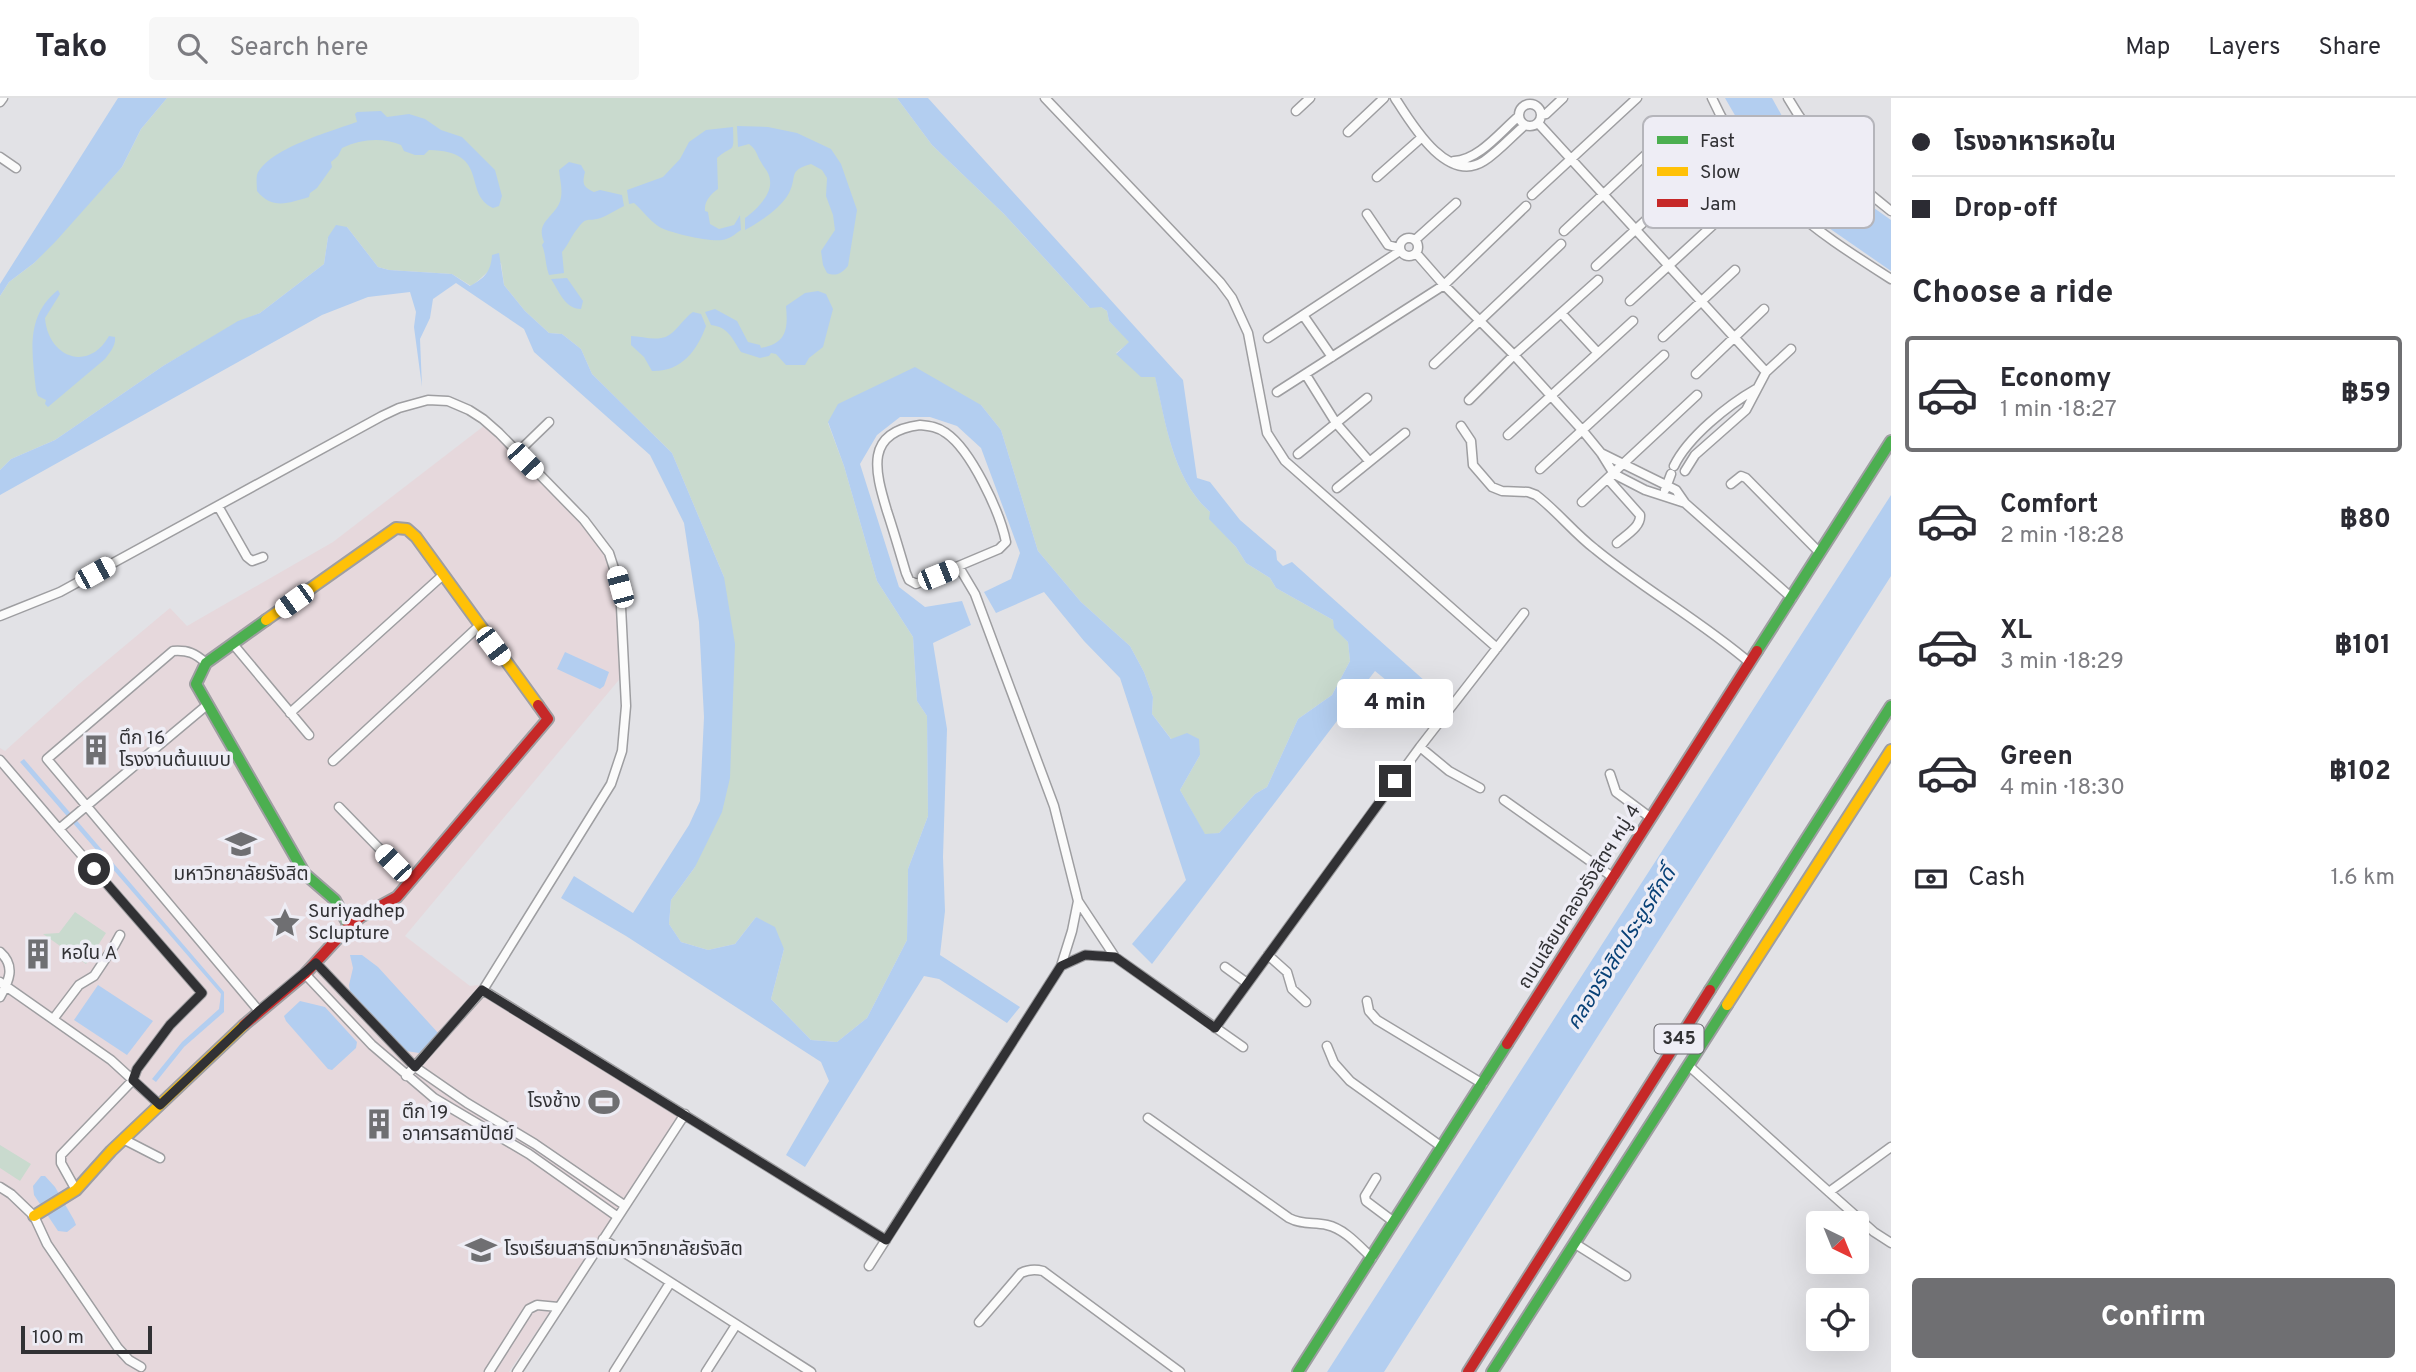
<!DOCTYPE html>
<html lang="en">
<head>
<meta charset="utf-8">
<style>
	body { margin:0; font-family:Overpass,"Noto Sans Thai",sans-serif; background:#f7f7f7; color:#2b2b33; height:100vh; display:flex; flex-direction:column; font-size:26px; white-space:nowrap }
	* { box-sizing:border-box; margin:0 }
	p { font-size:23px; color:#7c7c81 }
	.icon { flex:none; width:38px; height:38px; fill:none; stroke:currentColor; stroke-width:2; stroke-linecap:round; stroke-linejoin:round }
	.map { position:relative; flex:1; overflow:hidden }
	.drawer { display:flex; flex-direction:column; background:#fff; width:525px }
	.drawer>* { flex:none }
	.top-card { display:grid; align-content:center; height:154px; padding:0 21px; background:#fff }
	.needle { width:46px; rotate:137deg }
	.controls { position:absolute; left:1806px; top:1113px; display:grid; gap:14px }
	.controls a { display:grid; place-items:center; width:63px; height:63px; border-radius:7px; background:#fff; box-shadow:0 7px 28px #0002; font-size:35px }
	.scale { position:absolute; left:21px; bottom:18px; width:131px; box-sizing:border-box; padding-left:7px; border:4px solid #313134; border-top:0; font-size:19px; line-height:24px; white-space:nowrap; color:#313134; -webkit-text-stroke:5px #eeedf5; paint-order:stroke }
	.end { position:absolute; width:32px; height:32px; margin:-16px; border:9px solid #313134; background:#fff; box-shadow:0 0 0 4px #fff }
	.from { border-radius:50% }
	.bubble { position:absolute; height:49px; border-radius:7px; background:#fff; box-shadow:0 7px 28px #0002; font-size:23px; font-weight:800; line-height:49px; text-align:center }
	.car { position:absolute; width:21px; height:42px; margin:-21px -10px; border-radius:9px; box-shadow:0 0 5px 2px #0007; background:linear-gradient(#fff 24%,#345 0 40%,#fff 0 76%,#345 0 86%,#fff 0) }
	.top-card b { display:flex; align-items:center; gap:24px; height:66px; font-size:26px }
	.top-card b+b { border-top:2px solid #e1e1e2 }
	.top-card i { width:18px; height:18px; background:#2b2b33 }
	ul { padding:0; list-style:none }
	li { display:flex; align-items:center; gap:21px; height:116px; margin:0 14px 10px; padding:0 7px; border:4px solid transparent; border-radius:7px }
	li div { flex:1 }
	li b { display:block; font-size:26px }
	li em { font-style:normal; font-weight:800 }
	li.current { border-color:#6f6f72 }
	li>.icon { width:63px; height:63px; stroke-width:1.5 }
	h2 { padding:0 21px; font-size:32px; line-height:84px }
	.pay { display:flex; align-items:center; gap:18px; height:77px; padding:0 21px; font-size:26px }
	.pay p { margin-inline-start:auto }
	.action { display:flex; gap:14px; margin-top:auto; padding:14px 21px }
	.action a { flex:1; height:80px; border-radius:7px; background:#6f6f72; color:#fff; font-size:28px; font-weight:800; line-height:80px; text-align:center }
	header { display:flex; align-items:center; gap:42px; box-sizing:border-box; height:98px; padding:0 35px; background:#fff; border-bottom:2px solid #e1e1e2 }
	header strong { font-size:33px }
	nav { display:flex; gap:38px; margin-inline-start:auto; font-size:24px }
	.search { width:490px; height:63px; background:#f7f7f7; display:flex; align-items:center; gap:18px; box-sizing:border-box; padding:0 24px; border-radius:7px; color:#7c7c81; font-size:26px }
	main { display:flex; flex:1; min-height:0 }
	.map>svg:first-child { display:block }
</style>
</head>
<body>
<header>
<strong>Tako</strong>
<div class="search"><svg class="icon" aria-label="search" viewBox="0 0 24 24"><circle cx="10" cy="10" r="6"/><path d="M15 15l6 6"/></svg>Search here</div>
<nav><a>Map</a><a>Layers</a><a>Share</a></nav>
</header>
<main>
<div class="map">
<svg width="1891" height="1274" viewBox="0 0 1891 1274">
	<rect width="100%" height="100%" fill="#e2e2e6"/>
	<path fill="#e6d8dc" d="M489 324 610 454 625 523 628 571 405 838 470 888 478 887 497 894 687 1013 509 1274H0V650L5 653 79 586 170 510 187 528 333 444Z"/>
	<path fill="#c9dace" d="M167 0H897L932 47 1004 116 1089 209H1101L1107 213 1109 223 1130 244 1116 255 1155 278C1166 325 1172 380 1210 414V421L1236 449 1246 465 1270 480 1276 490 1333 522 1335 530 1348 544 1350 563 1332 597 1298 621 1267 689 1255 696 1219 735 1205 737 1180 692 1200 657 1172 642 1152 616 1153 599 1144 574 1130 548 1081 504 1038 453 1001 332 981 307 828 325 844 368 877 483 913 539 917 603 927 618 928 718 908 771 907 842 867 920 837 944 811 942 771 901 784 851 756 819 735 846 708 852 681 844 669 826 671 802 695 769 724 479 672 355 592 276 581 251 562 236 549 235 525 213 504 187 501 165C489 170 482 181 471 188L452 176 389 172 378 169 347 129 328 139 324 166 260 215 238 224 163 268 55 342 11 361 0 372V198L9 184 34 165 122 69 141 31Z
		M75 814 106 835 86 866 43 836 59 835Z
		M0 1047 31 1066 20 1083 0 1070Z"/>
	<path fill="#b3cef0" d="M118 0H167L141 31 122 69 56 143 34 165 9 184 0 198V186Z
		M897 0H928L1183 282 1197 380 1210 384 1240 422 1276 453 1277 462 1283 468 1292 464 1445 601 1432 620 1375 573 1152 866 1132 846 1186 782 1120 580 1084 543 1044 494 996 515 984 494 1011 481 1020 455 981 350 957 328 930 319H900L877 337 860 366 899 489 925 509 962 503 971 527 933 545 947 631 943 759 945 813 940 857 1020 909 1007 925 939 881 924 878 805 1069 786 1057 829 983 821 964 626 838 561 800 574 778 633 815 689 727 700 703 704 619 699 524 684 425 650 357 534 254 524 231 456 185 433 201 430 220 420 241 422 289 414 229 416 214 410 194 368 199 322 217 0 397V372L11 361 55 342 163 268 238 223 260 215 324 166 328 139 336 127 347 129 378 169 389 172 452 176 470 188C485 180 491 173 492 157L499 155 504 187 525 213 549 235 562 236 581 251 592 276 672 355 724 479 735 546 730 680 722 714 695 769 671 802 669 826 681 844 708 852 735 846 756 819 775 829 784 851 771 901 811 942 837 944 867 920 907 842 908 771 928 718 927 618 917 603 913 539 877 483 844 368 828 324 838 306 915 269 981 307 1001 332 1038 453 1081 504 1130 548 1144 574 1153 599 1152 616 1171 641 1187 635 1199 641 1200 657 1180 692 1205 736 1219 735 1255 696 1267 689 1298 621 1332 597 1350 563 1348 544 1334 530 1333 522 1276 490 1270 480 1246 465 1236 449 1209 421 1210 414C1172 380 1166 325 1155 279H1141L1116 256 1129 244 1109 223 1107 213 1101 209 1090 210 1004 116 932 47Z
		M1725 0H1772L1787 27 1830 79 1891 122V173L1800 110 1763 66Z
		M381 13 387 19 409 16 425 21 441 32 462 39 495 72 502 98 499 108 493 110C462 96 491 53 429 52L424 57H415L404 53 401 47C382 39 361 41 342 50L338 58 331 64 332 69 317 90 310 95 309 99C289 105 272 112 257 93 257 88 256 82 257 77 267 51 332 33 357 24L355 16 357 14Z
		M737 28 768 29 797 35 831 51 841 66 857 112 848 168C842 175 836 179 827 175L823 167 821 153 835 132 833 117 826 98 827 80 822 72 811 66C787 73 798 78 789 95 781 110 760 124 745 132V120C755 113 772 97 770 83 770 75 764 70 761 64 756 56 757 52 749 46L738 49Z
		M733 29C734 58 734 45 717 60L718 91C711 96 704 103 705 113L708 114 710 126 719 131 734 127 740 117 741 132C735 136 730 141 722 142 710 144 668 135 658 128 650 123 642 112 634 105L629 106 627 92 663 79 680 61 689 44 706 32Z
		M569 64 581 67 585 74C582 86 583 89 594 94L600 92 622 97 624 108C617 111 604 120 597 121 587 123 586 119 578 130 571 138 569 146 562 154L564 175 549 177C545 166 546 156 542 147L544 144C536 125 551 121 559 106 564 95 560 83 559 72Z
		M567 180 583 203 581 211C565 211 559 193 551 181Z
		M58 192 60 196 45 220C48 259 88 275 109 238L115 239C116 248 110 254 105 261L48 309 45 306 46 302 38 298 36 292C32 255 25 218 58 192Z
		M818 193 826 196 833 211 823 249 809 260 805 267H786L776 256 771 255 769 258 760 260 741 254C732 240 728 229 711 227L705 214 715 211 737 223 748 244 760 247 761 250C787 245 788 231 786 208L805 195Z
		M693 214 701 216 706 228C697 253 681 274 652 273L644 259 631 247V238C640 238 652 242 661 240 674 239 682 221 693 214Z
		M1891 397V478L1384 1274H1327Z
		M565 554 609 574 604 588 600 591 557 571Z
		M24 661 224 894V914L184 949 156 984 152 981 182 944 219 911 221 896 20 664Z
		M350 857H362L378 869 439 936 419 955 406 953 350 893 349 887 353 870Z
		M98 887 153 923 127 957 74 922Z
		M300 903 325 909 357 944 356 950 332 972 328 971 286 923 284 918Z
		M41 1078H45L55 1089 74 1122 76 1127 67 1134 58 1133 34 1097 33 1088Z"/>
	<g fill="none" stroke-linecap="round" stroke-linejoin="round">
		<g stroke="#9e9ea1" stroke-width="11">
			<path id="street" d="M1045 0 1220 184 1232 200 1248 235 1267 335 1285 363 1497 550
				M1395 0C1411 25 1447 87 1484 63 1499 53 1512 38 1525 27
				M1712 0C1755 93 1808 128 1891 181
				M1788 0C1813 44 1851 82 1891 113
				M0 4 3 0
				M1519 17a11 11 0 1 1 22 0a11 11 0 1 1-22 0Z
				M1296 13 1310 0
				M1541 17 1546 16 1563 0
				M1538 25 1766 274 1746 312 1695 357 1685 373
				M1348 34 1384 0
				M0 59 16 70
				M1454 63C1479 62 1501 33 1519 18
				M1377 79 1421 40
				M1532 97 1637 0
				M1367 116 1388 147 1399 150
				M1564 133 1670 34
				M1400 149a9 9 0 1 1 18 0a9 9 0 1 1-18 0Z
				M1415 142 1456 105
				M1416 155 1444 187 1514 257 1583 333 1601 355 1614 376 1645 392 1685 405
				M1596 168 1695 77
				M1630 203 1713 127
				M1561 215 1598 255
				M1303 217 1332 259
				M1663 239 1735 172
				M1268 240 1400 153
				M1434 266 1561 146
				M1766 274 1791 251
				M1696 276 1764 211
				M1306 277 1336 325 1369 363
				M1277 294 1444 187 1526 108
				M1469 302 1514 257 1598 182
				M920 327C930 328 938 329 946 335 971 352 1000 414 1006 444L999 451 916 486 909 482 906 475C900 455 894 434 887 413 875 373 864 334 920 327Z
				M1461 328 1471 343 1473 367 1492 389 1502 393 1528 394 1536 397C1557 413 1574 435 1595 451 1645 492 1701 523 1750 565
				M1508 337 1633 223
				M517 355 549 324
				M1601 355 1676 392 1685 405 1792 500
				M1298 356 1367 300
				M1674 368C1688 339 1728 307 1756 291
				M1540 371 1664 257
				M1608 381 1640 417C1641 429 1626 437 1617 445
				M1731 386 1741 378 1746 380 1820 455
				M1337 390 1405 335
				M1665 392 1671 376
				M1582 404 1697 297
				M218 408 247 459 252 463 263 459
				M959 469 975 496 1054 708 1078 803 1115 859
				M0 518 60 494 382 318 399 310 428 302 448 303 469 312 483 321 499 335 584 422 609 455 620 489 626 608 622 653 611 686 483 892 406 978
				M233 546 309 637
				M206 565C195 555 188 552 173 553L47 661 259 913
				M290 615 443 477
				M1420 649 1449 673 1480 690
				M0 662 59 731 207 607
				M333 663 479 528
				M1610 676 1616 694 1651 720
				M1504 702 1614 780
				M339 709 411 783
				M59 731 202 895 170 927 137 971 133 982 61 1057V1065L76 1092
				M0 854C16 868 9 883 0 899
				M1268 857 1287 874 1292 891 1306 904
				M316 865 415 969 467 1005 535 1046 624 1107
				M1061 868 1072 833 1078 803
				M1225 869 1247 885
				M305 876 372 947 434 1000 529 1056 618 1119
				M0 884 111 962 160 1007
				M483 892 886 1142
				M1367 903 1369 913 1377 922 1483 986
				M54 920 79 887 94 878 114 848 120 837
				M1215 930 1420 649 1524 515
				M1327 948 1334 965 1350 983 1442 1049
				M1689 968 1829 1094 1874 1134 1891 1145
				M1148 1020 1289 1120C1302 1127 1313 1124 1327 1127 1345 1131 1359 1148 1372 1160
				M123 1041 160 1060
				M1376 1080 1365 1098 1366 1103 1394 1124
				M0 1089 11 1096 34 1118 47 1146 118 1250 129 1262 141 1269
				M1829 1094 1891 1049
				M603 1141 811 1274
				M1574 1145 1626 1178
				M869 1168 1061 868 1085 857 1115 859 1243 949
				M979 1224 1021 1175C1029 1171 1035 1171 1043 1173L1180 1274
				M489 1274 529 1211 537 1207 558 1209
				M517 1274 685 1016
				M614 1274 670 1185
				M706 1274 736 1227"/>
		</g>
		<g stroke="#9e9ea1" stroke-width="14">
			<path id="fast" d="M266 522 206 565 196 586 305 776 335 802 349 828
				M1757 553 1891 343
				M1710 892 1891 608
				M1298 1274 1507 946
				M1492 1274 1727 907"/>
		</g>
		<g stroke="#9e9ea1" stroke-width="14">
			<path id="slow" d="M266 522 396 430 407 431 416 439 538 607
				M1727 907 1891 652
				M34 1118 76 1092 111 1053 244 927"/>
		</g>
		<g stroke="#9e9ea1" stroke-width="14">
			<path id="jam" d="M244 927 305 876 349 828 362 818 397 799 548 621 538 607
				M1507 946 1757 553
				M1468 1274 1710 892"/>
		</g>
		<use href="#street" stroke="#fbfbfb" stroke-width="8"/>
		<use href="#fast" stroke="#4caf50" stroke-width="10"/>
		<use href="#slow" stroke="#ffc107" stroke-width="10"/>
		<use href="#jam" stroke="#c62828" stroke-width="10"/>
	</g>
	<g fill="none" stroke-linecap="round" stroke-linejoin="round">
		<path stroke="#313134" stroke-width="9" d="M94 771 202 895 170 927 137 971 133 982 160 1007 259 913 316 865 415 969 482 892 886 1142 1061 868 1085 857 1115 859 1215 930 1395 683"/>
	</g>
	<defs>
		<g id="building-bare" transform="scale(2.415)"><path d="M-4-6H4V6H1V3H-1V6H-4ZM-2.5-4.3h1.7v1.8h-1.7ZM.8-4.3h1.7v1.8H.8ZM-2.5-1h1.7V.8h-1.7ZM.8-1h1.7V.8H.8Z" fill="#6f6f72" stroke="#eeedf5" stroke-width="2.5" paint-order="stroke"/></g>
		<g id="university-bare" transform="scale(2.415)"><path d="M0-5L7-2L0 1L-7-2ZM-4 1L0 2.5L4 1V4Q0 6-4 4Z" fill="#6f6f72" stroke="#eeedf5" stroke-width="2.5" paint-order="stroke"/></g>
		<g id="sight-bare" transform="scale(2.415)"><path d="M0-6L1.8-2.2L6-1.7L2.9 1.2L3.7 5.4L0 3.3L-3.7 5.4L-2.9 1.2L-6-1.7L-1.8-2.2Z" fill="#6f6f72" stroke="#eeedf5" stroke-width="2.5" paint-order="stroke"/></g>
		<g id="stadium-bare" transform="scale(2.415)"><path d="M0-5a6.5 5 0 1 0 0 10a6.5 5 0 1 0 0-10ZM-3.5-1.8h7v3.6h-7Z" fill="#6f6f72" stroke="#eeedf5" stroke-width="2.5" paint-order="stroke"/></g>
		<g id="school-bare" transform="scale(2.415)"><path d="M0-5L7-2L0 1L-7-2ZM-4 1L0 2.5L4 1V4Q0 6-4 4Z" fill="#6f6f72" stroke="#eeedf5" stroke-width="2.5" paint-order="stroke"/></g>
	</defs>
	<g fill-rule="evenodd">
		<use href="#building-bare" x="96" y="652"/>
		<use href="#university-bare" x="241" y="746"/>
		<use href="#sight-bare" x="285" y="825"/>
		<use href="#building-bare" x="38" y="856"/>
		<use href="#stadium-bare" x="604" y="1004"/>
		<use href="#building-bare" x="379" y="1026"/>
		<use href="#school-bare" x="481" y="1152"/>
	</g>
	<g text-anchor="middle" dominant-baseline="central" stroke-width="7" stroke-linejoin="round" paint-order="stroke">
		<rect fill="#eeedf5" stroke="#6a696e" stroke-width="2" x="1654.5" y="926.5" width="49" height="29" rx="5"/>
		<g font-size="18" font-weight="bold" fill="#313134">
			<text x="1679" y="941">345</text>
		</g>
		<g font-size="19" fill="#313134" stroke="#eeedf5" text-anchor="start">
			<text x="119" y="641">ตึก 16<tspan x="119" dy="22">โรงงานต้นแบบ</tspan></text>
			<text x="241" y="777" text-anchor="middle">มหาวิทยาลัยรังสิต</text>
			<text x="308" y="814">Suriyadhep<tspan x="308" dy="22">Sclupture</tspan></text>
			<text x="61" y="856">หอใน A</text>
			<text x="581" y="1004" text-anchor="end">โรงช้าง</text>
			<text x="402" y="1015">ตึก 19<tspan x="402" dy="22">อาคารสถาปัตย์</tspan></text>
			<text x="504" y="1152">โรงเรียนสาธิตมหาวิทยาลัยรังสิต</text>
		</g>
		<g font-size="19" fill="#313134" stroke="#eeedf5">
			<text transform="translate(1580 799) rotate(-58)">ถนนเลียบคลองรังสิตฯ หมู่ 4</text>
		</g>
		<g font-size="21" font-style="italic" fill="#074076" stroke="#eeedf5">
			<text transform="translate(1622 851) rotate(-58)">คลองรังสิตประยูรศักดิ์</text>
		</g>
	</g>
	<rect x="1643" y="18" width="231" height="112" rx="10" fill="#eeedf5" stroke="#b5b5bb" stroke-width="2"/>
	<rect x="1657" y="38" width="31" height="8" fill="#4caf50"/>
	<rect x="1657" y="69" width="31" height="9" fill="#ffc107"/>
	<rect x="1657" y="101" width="31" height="8" fill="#c62828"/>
	<g font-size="19" fill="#313134">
		<text x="1700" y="49">Fast</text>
		<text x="1700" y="80">Slow</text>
		<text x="1700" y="112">Jam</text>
	</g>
</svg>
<div class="controls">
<a><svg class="needle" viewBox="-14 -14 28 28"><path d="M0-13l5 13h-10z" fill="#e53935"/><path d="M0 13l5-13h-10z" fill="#7c7c81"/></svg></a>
<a><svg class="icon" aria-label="locate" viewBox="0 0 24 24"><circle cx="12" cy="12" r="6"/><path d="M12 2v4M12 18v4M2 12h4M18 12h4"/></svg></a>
</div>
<div class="scale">100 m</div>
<i class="end from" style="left:94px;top:771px"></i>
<i class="end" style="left:1395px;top:683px"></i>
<div class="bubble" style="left:1337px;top:581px;width:116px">4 min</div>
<i class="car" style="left:525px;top:363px;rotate:136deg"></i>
<i class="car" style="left:95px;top:475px;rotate:61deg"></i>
<i class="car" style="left:938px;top:477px;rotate:68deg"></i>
<i class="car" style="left:620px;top:489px;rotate:345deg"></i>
<i class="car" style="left:294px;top:503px;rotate:234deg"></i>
<i class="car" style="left:493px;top:548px;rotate:143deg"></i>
<i class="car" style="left:393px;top:765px;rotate:316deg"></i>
</div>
<section class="drawer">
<div class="top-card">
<b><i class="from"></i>โรงอาหารหอใน</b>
<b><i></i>Drop-off</b>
</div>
<h2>Choose a ride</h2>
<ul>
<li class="current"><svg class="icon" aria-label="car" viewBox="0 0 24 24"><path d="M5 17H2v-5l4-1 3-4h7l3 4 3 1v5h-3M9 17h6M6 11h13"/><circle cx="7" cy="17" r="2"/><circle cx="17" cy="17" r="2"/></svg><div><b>Economy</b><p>1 min · 18:27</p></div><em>฿59</em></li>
<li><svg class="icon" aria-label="car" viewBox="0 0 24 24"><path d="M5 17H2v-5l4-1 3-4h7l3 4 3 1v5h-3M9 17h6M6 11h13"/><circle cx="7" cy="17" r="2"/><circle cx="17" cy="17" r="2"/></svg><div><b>Comfort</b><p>2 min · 18:28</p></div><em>฿80</em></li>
<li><svg class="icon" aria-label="car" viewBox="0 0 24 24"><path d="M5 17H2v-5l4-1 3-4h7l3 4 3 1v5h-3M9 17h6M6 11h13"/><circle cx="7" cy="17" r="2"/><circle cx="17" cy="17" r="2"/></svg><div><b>XL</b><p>3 min · 18:29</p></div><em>฿101</em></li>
<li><svg class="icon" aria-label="car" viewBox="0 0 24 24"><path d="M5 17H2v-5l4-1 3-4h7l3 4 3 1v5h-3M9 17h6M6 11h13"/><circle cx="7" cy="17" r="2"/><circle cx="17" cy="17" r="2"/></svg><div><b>Green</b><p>4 min · 18:30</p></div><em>฿102</em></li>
</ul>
<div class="pay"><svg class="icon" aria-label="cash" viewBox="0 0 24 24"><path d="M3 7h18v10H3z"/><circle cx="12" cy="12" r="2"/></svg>Cash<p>1.6 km</p></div>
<div class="action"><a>Confirm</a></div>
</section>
</main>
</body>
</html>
